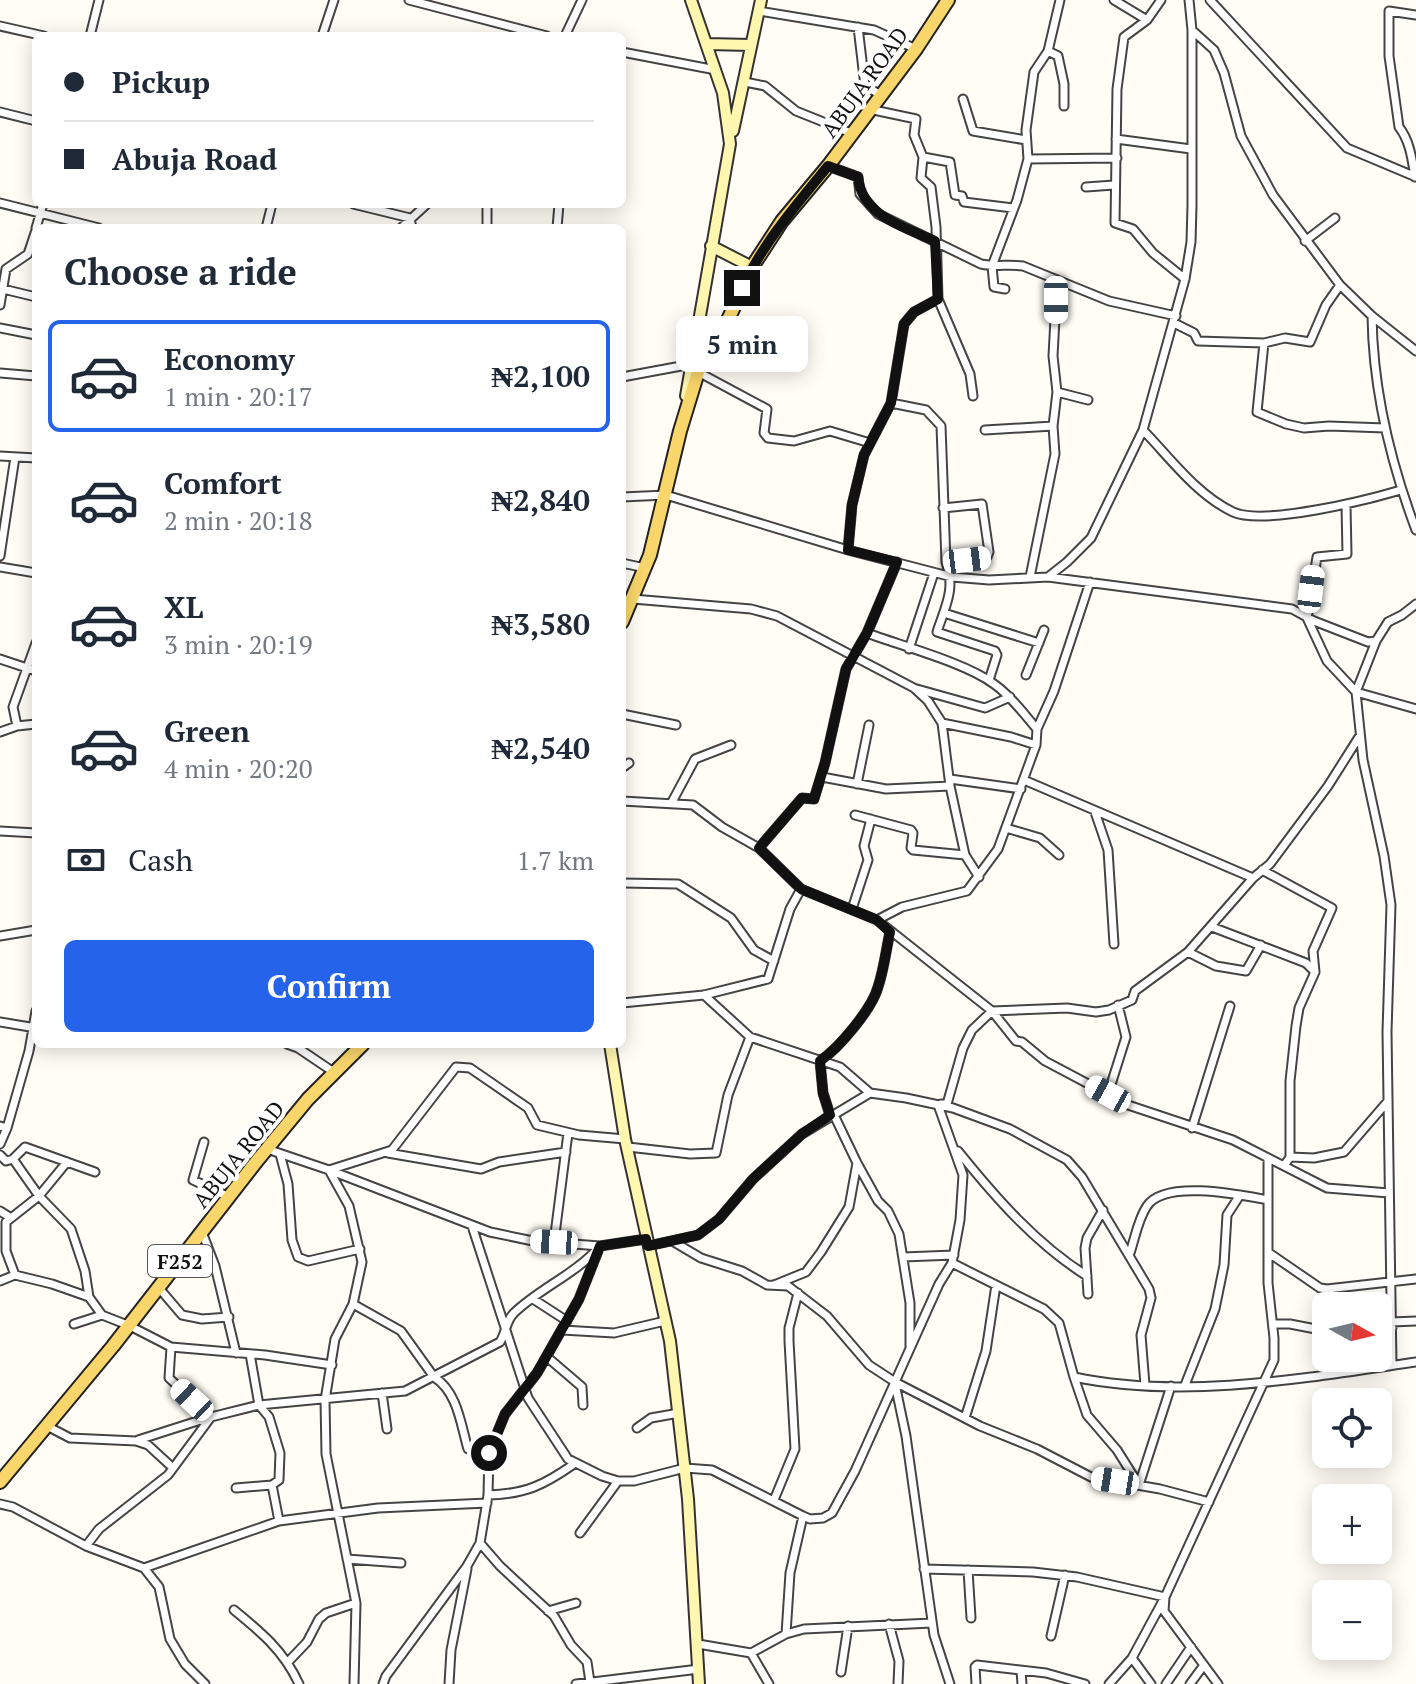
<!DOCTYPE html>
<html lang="en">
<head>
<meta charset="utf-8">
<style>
	body { margin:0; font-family:"PT Serif",serif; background:#f6f6f7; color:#1f2937; height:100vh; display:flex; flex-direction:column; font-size:30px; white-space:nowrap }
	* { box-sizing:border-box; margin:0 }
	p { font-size:26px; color:#747a83 }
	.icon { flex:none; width:44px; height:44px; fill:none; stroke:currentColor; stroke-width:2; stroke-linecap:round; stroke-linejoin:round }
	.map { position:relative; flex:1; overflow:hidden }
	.sheet { position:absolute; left:32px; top:224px; width:594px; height:824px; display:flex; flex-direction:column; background:#fff; border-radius:12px; box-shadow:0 4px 20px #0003 }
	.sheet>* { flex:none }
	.top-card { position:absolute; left:32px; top:32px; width:594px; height:176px; border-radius:12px; box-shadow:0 4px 20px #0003; display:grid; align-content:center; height:176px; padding:0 32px; background:#fff }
	.needle { width:52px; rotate:98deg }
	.fabs { position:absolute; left:1312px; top:1292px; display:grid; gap:16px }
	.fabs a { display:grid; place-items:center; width:80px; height:80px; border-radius:12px; background:#fff; box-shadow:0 4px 20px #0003; font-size:40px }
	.end { position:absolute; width:36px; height:36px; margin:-18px; border:10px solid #111; background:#fff; box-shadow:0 0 0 4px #fff }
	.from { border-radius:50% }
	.bubble { position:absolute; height:56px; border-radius:12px; background:#fff; box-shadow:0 4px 20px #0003; font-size:26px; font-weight:600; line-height:56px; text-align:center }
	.car { position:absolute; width:24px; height:48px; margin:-24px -12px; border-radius:10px; box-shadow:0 0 6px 2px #0007; background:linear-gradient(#fff 24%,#345 0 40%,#fff 0 76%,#345 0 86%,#fff 0) }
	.top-card b { display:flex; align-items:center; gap:28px; height:76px; font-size:30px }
	.top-card b+b { border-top:2px solid #e0e1e3 }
	.top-card i { width:20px; height:20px; background:#1f2937 }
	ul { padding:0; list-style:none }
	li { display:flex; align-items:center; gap:24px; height:112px; margin:0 16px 12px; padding:0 16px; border:4px solid transparent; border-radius:12px }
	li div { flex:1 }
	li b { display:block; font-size:30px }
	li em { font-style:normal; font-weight:600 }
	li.current { border-color:#2563eb }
	li>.icon { width:72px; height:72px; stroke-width:1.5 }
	h2 { padding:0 32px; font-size:36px; line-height:96px }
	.pay { display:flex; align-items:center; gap:20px; height:88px; padding:0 32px; font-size:30px }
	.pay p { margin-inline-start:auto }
	.cta { display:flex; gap:16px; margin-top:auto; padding:16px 32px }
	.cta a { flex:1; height:92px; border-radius:12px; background:#2563eb; color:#fff; font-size:32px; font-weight:600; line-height:92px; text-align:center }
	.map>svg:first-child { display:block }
</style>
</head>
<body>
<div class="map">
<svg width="1416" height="1684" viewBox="0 0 1416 1684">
	<rect width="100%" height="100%" fill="#fffdf5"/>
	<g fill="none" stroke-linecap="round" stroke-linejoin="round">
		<g stroke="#444" stroke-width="11">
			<path id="street" d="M409 0 547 36
				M1114 0 1147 20 1124 37 1117 89 1115 223 1133 229 1153 253 1185 279
				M1210 0 1347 148 1416 177
				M759 11 874 30 916 49
				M1147 20 1161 0
				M0 26 44 36
				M858 27 865 86 881 95
				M1192 30 1214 50 1224 73 1241 136 1273 195 1340 285 1372 316 1416 351
				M90 36 99 0
				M322 36 334 0
				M565 36 582 0
				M1048 51 1058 56 1064 84V106
				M622 52 716 70
				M745 82 765 86 796 111 851 133
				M963 99 973 131 1026 140
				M869 109 916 119 914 135 923 157 950 162 955 195 962 196 964 202 1013 208
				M0 112 36 121
				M1116 139 1191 149
				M923 157 921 178 931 187 936 227 938 299 970 374 973 396
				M1028 159 1117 158
				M828 166 858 177 860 194 878 214 981 264C995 267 1009 264 1023 266L1109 301 1176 316
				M1415 177C1412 159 1410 141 1399 127L1389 56V11L1416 15
				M1086 187 1114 185
				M0 203 99 228
				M353 204 410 218 412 228
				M487 204V228
				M36 228 43 204
				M266 228 272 204
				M401 228 427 204
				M557 228 559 204
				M1305 241 1335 218
				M3 289 36 297
				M1005 289 994 287 992 266 1017 200 1028 159 1026 130 1034 72 1048 51 1060 0
				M0 305 6 269 28 254 36 230
				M1372 316C1373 390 1390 461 1416 530
				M1174 323 1194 333 1198 341 1264 343 1285 338 1310 342 1326 305 1340 285
				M0 328 36 335
				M723 331 795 342
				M1264 343 1257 412 1286 424 1304 428 1329 426 1385 428
				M698 372 767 409 764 433 768 438 794 441 830 431 870 443
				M0 373 36 376
				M622 377 692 364
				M1057 392 1088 400
				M891 403 926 410 941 426 946 562C956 589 945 607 937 632L995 651 997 655 989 680
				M985 430 1053 426
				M1143 430C1170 458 1197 495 1233 512 1264 526 1367 500 1401 490
				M0 456 36 458
				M622 497 666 495 848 550 952 577 989 580 1048 577 1067 562 1091 538 1143 430 1185 279 1191 242 1192 206V30L1189 0
				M1346 505 1347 554 1317 557 1307 618 1327 661 1356 692 1416 709
				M943 508 982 504 989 552 987 557 946 562
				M848 550 852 505 864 455 891 403 904 324 914 312 938 299
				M0 556 15 457
				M622 563 645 568
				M0 567 36 573
				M1030 577 1055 454 1053 426 1057 392 1053 356 1056 300 1053 280
				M1048 577 1292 609 1314 621 1368 642 1376 641
				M633 599 751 609 777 616 914 688 928 701 942 723 950 786 965 855 979 877
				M944 613 1039 643
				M867 633C902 646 966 663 994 684 1011 696 1024 714 1037 729
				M909 649 934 573
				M0 659 36 671
				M1026 675 1044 630
				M917 689 985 708 1010 697
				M622 714 676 725
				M942 723 1011 737 1036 745
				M17 726 13 707 36 643
				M0 732 17 726 36 724
				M622 768 629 763
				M822 777 886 789 950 786
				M950 779 1021 789
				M1024 780 1253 878
				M857 784 869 725
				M622 801 693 805 722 827 759 848 801 889 877 920 992 1011 1016 1041 1022 1042 1045 1061 1128 1105 1233 1140 1327 1188 1389 1193
				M672 802 695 759 731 745
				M1095 812 1108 850 1114 944
				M855 815 911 830 913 833 911 848 913 850 965 855
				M1006 828 1040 838 1059 855
				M0 831 36 833
				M759 848 802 798 814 799 825 763 846 669 867 633 897 562
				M1262 870 1332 908 1313 951 1315 972 1299 1008 1296 1026 1290 1081V1157L1284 1166
				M622 883 678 884 731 918 754 950 774 961
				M852 909 868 860 864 846 871 819
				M877 920 902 907 967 891 998 849 1036 745 1037 729 1054 691 1090 582
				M1212 927 1306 963 1315 972
				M0 936 36 930
				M1188 952 1216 966 1246 971 1261 945
				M704 995 750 1037 840 1067 870 1093 906 1098 953 1108 1010 1129 1067 1160 1082 1177 1149 1289 1151 1298 1141 1335 1145 1385
				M622 1003 704 995 768 979 790 909 801 889
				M0 1022 36 1028
				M287 1044 298 1048 335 1073
				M1108 1094 1126 1037 1118 1005
				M941 1104H947L963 1048 972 1030 992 1011 1067 1008 1096 1012 1109 1010 1132 1000 1135 991 1188 952 1253 878 1270 864 1328 786 1359 737
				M830 1115 823 1093 820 1061C839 1048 872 1009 878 987 884 969 886 950 890 932
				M834 1115 857 1163 878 1201 888 1211 899 1234 910 1303V1347
				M0 1126 7 1128 0 1144
				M7 1128 29 1051 36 1011
				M1192 1128 1230 1006
				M204 1142 193 1180 229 1197
				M628 1147 690 1154 716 1153 728 1095 750 1037
				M267 1149 329 1170 490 1232 533 1241 600 1246 646 1239
				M958 1151C995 1197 1036 1244 1087 1276
				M388 1153 481 1169 499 1162 566 1152
				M280 1154 288 1184 292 1240 298 1257 308 1261 360 1249
				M0 1155 6 1161 13 1159 39 1196 71 1229 85 1271 89 1297 102 1315 130 1326 171 1347 265 1355 332 1365
				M1290 1157 1314 1158 1344 1152 1388 1101
				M13 1159 25 1147 95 1172
				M67 1162 39 1196 6 1222V1251L15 1275 52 1284 89 1297
				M0 1211 11 1218
				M472 1226 528 1398 568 1459 602 1476 618 1481H634L685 1468 712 1470 803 1516 810 1519 823 1518 832 1513 855 1471 939 1284 952 1263 960 1220 963 1175 938 1105
				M202 1232 215 1266 236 1353
				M554 1242 568 1133
				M674 1242 701 1258 742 1271 767 1285 788 1286 827 1316 869 1365 895 1382 980 1426 1037 1449 1091 1477 1160 1489 1209 1502
				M648 1246 698 1235 719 1219 753 1179 802 1134 870 1093
				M1130 1253C1135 1238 1138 1219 1147 1206 1165 1179 1241 1195 1268 1200
				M1269 1253 1320 1288 1327 1289 1416 1279
				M903 1257 954 1255
				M952 1263 1044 1309 1059 1323 1074 1377C1183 1400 1306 1378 1416 1362
				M0 1281 15 1275
				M774 1285 806 1272 821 1252 849 1207 857 1163
				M159 1288 182 1315 202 1319 229 1317
				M1088 1294 1085 1248 1087 1238 1103 1210
				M533 1299 567 1321
				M353 1304 401 1331 434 1377C458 1392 461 1426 468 1449L489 1453
				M1391 1322 1416 1321
				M74 1324 102 1315
				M1273 1324H1290L1326 1331
				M1378 1328H1392
				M562 1330 614 1333 665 1321
				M171 1347 169 1378 211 1417
				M547 1357 582 1387 583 1405
				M1392 1365 1387 1032 1391 905 1384 856 1363 760 1356 692 1376 641 1388 622 1402 615 1416 604
				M1074 1377 1087 1415 1117 1450 1139 1485
				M895 1384 906 1436 934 1635 950 1684
				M1185 1385 1215 1309 1224 1265 1227 1215 1240 1195
				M382 1393 387 1429
				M965 1418 986 1351 996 1285
				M47 1426 70 1438 136 1441 148 1445 173 1468
				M637 1428 651 1418 679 1413
				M138 1440 210 1417
				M272 1485 279 1521
				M1139 1485 1171 1386
				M236 1488 272 1485 279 1480 280 1453 269 1417 259 1405 250 1354
				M488 1495C526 1494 544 1485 574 1464
				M774 1500 795 1449 789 1341V1328L798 1293
				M0 1504 13 1507 86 1546 144 1568 159 1587 170 1639 185 1664 205 1684
				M580 1533 618 1481
				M480 1543 500 1566 554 1616 571 1645 587 1662 590 1682
				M86 1546 99 1529 168 1475 211 1417 259 1405 405 1391 500 1342C506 1333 506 1320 514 1313 540 1288 576 1274 600 1246
				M347 1559 401 1563
				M144 1568 279 1521 378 1508 487 1503
				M924 1569 1033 1572 1077 1577 1165 1597 1164 1611 1218 1684
				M968 1570 971 1618
				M234 1610C261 1632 284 1651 299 1684
				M548 1611 576 1603
				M889 1624 899 1661 898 1684
				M786 1634 790 1573 803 1516
				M1051 1636 1065 1575
				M698 1644 751 1653 786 1634 804 1629 932 1623
				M751 1653 769 1684
				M1132 1658 1151 1684
				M288 1662 307 1642 319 1619 326 1613 356 1603
				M1021 1671 1022 1684
				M841 1672 848 1626
				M354 1684 356 1603 326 1454 325 1400 335 1339 353 1304 362 1262 349 1206 329 1170 392 1150 456 1067 470 1068 528 1108 537 1125 579 1135 625 1139
				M383 1684 386 1676 467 1566 480 1543 488 1495 489 1453 505 1414 537 1373 579 1299 598 1251
				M449 1684 451 1650 467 1569
				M576 1684 699 1669
				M976 1684 975 1667 977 1665 1046 1673 1085 1684
				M1109 1684 1132 1658 1165 1597 1274 1360V1338L1268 1283V1158
				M1166 1684 1191 1647
				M1190 1684 1204 1665"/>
		</g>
		<g stroke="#333" stroke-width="14">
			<path id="secondary" d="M707 44 751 45
				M733 131 761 0
				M711 246 752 267
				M686 396 730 144 723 93 691 0
				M610 1044 625 1139 670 1341 688 1499 699 1684"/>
		</g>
		<g stroke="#222" stroke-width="16">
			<path id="primary" d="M622 622 650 555 680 431 698 372 723 331 752 267 782 221 828 166 916 49 948 0
				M0 1482 113 1346 256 1162 308 1099 363 1044"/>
		</g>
		<use href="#street" stroke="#fff" stroke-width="7"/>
		<use href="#secondary" stroke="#fff6b0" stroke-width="10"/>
		<use href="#primary" stroke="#f9d66b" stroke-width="12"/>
	</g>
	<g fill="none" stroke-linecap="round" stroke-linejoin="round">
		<path stroke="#111" stroke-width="10" d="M489 1453 505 1414 537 1373 579 1299 600 1246 646 1239 648 1246 698 1235 719 1219 753 1179 802 1134 830 1115 823 1093 820 1061C839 1048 872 1009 878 987 884 969 886 950 890 932L877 920 801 889 759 848 802 798 814 799 825 763 846 669 867 633 897 562 848 550 852 505 864 455 891 403 904 324 914 312 938 299 935 241C904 227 862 216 858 177L828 166C796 205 764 242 742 288"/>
	</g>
	<g text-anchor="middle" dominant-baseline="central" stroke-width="8" stroke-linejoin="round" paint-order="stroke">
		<rect fill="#fff" stroke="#585858" stroke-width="2" x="148" y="1245" width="64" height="32" rx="6"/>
		<g font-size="20" font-weight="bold" fill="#111">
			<text x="180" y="1261">F252</text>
		</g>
		<g font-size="22" fill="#111" stroke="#fff">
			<text transform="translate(864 82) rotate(-54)">ABUJA ROAD</text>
			<text transform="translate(238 1154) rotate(-51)">ABUJA ROAD</text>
		</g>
	</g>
</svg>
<div class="fabs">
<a><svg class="needle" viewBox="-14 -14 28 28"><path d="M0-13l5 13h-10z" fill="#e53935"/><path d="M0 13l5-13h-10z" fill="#747a83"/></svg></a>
<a><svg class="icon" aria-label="locate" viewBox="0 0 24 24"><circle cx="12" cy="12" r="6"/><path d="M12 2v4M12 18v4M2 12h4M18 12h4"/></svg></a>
<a>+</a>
<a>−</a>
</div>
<i class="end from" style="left:489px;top:1453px"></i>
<i class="end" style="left:742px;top:288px"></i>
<div class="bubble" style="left:676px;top:316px;width:132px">5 min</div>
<i class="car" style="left:1056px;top:300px;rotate:180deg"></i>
<i class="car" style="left:967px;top:560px;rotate:83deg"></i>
<i class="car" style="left:1311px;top:589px;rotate:7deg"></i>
<i class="car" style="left:1108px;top:1094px;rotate:299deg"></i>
<i class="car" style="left:554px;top:1242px;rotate:273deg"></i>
<i class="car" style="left:192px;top:1400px;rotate:313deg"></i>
<i class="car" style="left:1115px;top:1481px;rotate:279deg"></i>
<div class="top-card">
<b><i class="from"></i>Pickup</b>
<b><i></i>Abuja Road</b>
</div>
<section class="sheet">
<h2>Choose a ride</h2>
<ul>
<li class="current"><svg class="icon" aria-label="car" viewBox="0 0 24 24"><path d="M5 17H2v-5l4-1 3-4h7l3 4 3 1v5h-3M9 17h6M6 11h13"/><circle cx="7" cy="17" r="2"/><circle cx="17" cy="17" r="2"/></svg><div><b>Economy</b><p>1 min · 20:17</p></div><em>₦2,100</em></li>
<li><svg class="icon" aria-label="car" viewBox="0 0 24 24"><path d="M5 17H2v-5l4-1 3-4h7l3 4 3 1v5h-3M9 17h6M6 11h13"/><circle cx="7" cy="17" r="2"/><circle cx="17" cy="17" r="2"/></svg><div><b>Comfort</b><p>2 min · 20:18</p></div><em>₦2,840</em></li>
<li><svg class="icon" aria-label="car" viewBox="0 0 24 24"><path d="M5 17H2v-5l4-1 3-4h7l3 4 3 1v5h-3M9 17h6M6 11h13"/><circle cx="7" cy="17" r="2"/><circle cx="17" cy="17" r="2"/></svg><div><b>XL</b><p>3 min · 20:19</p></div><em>₦3,580</em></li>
<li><svg class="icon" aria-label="car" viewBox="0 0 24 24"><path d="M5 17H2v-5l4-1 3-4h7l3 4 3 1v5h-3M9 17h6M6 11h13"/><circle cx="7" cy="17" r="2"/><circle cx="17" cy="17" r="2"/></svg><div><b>Green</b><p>4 min · 20:20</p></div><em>₦2,540</em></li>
</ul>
<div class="pay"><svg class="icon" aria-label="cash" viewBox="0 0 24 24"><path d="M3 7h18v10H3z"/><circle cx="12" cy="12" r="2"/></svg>Cash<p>1.7 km</p></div>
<div class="cta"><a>Confirm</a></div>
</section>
</div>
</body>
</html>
